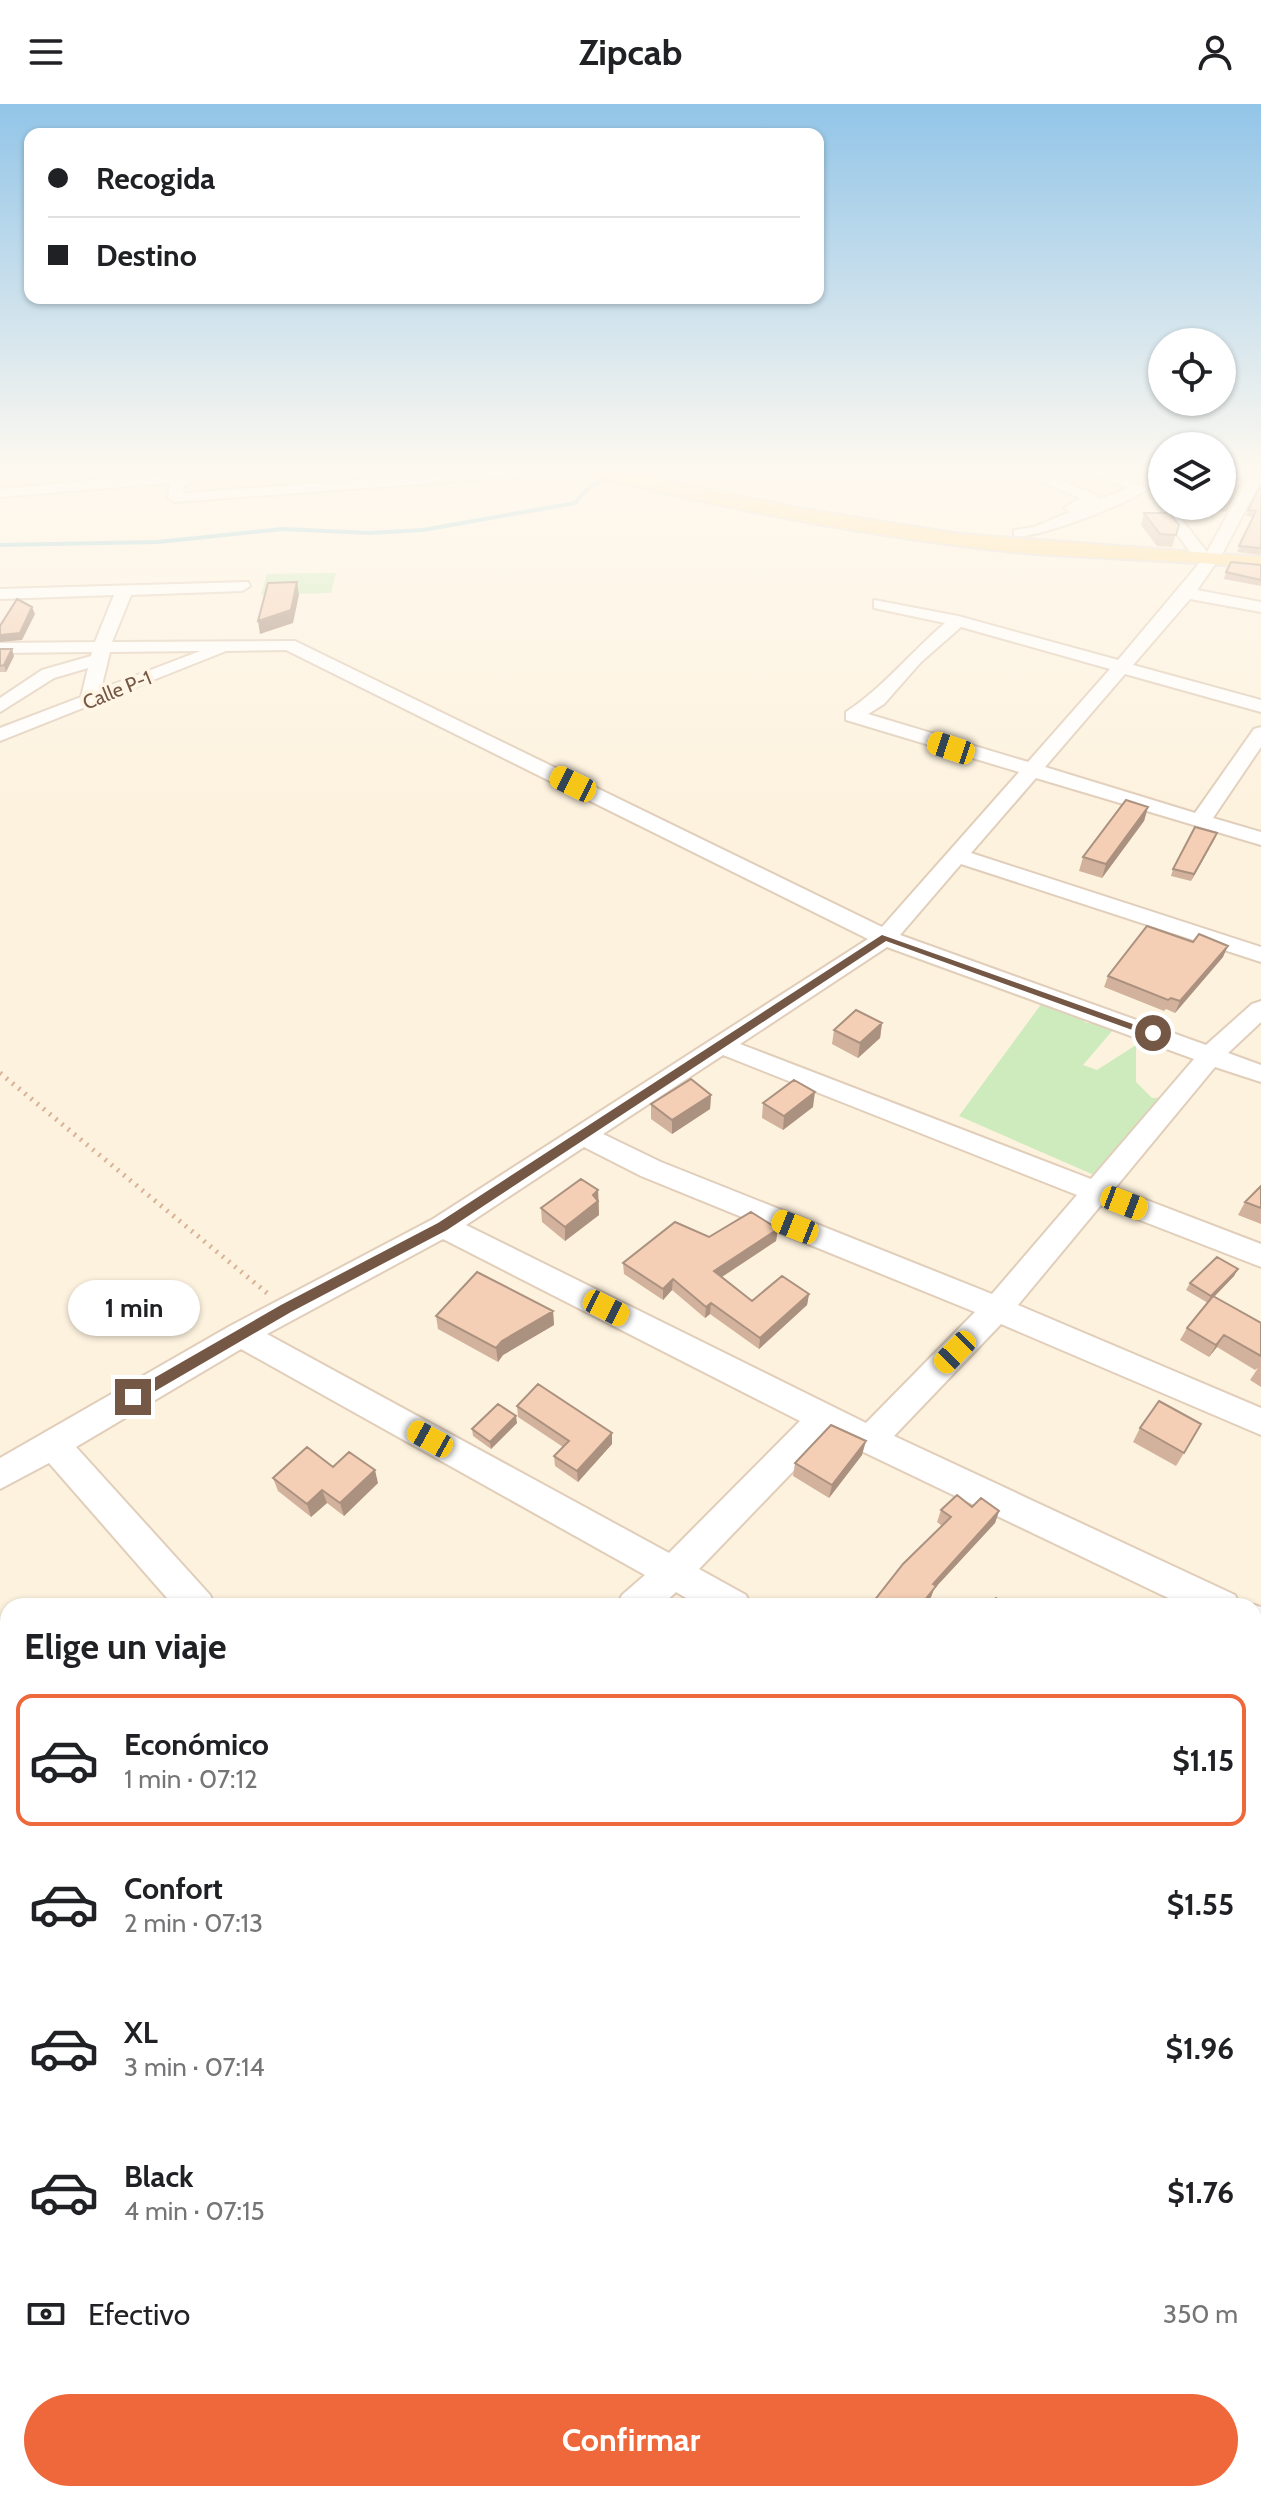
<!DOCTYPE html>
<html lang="es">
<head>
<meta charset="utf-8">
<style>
	body { margin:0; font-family:Cabin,sans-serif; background:#f2f2f2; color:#202124; height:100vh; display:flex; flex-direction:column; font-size:30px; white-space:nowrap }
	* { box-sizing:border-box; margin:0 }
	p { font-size:26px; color:#757577 }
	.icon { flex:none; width:44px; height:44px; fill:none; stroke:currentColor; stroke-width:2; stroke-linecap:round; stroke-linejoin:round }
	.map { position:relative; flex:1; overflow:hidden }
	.drawer { position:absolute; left:0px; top:1494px; width:1262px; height:904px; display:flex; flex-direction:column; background:#fff; border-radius:24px 24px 0 0; box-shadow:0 2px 6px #0004 }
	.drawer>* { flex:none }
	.top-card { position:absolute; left:24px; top:24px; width:800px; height:176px; border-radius:16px; box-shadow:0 2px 6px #0004; display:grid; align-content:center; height:176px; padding:0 24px; background:#fff }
	.buttons { position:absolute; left:1148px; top:224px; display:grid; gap:16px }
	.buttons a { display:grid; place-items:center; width:88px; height:88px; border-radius:50%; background:#fff; box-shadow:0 2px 6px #0004; font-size:40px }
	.end { position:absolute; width:36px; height:36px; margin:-18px; border:10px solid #745745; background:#fff; box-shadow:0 0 0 4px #fff }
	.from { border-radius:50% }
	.bubble { position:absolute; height:56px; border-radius:28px; background:#fff; box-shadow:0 2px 6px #0004; font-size:26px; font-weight:700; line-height:56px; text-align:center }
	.car { position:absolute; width:24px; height:48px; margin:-24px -12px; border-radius:10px; box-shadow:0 0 6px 2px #0007; background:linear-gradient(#f5c518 24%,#345 0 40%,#f5c518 0 76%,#345 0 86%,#f5c518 0) }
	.top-card b { display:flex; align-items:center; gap:28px; height:76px; font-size:30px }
	.top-card b+b { border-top:2px solid #e0e0e0 }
	.top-card i { width:20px; height:20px; background:#202124 }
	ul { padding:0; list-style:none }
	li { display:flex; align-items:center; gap:24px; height:132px; margin:0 16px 12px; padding:0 8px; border:4px solid transparent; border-radius:16px }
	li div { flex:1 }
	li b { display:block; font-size:30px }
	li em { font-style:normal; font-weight:700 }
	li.active { border-color:#ef683c }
	li>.icon { width:72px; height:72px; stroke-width:1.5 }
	h2 { padding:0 24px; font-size:36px; line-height:96px }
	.pay { display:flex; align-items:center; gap:20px; height:88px; padding:0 24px; font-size:30px }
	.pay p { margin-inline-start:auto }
	.primary-button { display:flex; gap:16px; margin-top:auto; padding:16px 24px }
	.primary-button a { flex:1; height:92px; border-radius:48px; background:#ef683c; color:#fff; font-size:32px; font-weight:700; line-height:92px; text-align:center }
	header { display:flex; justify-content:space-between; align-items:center; height:104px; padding:0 24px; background:#fff; font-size:36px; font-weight:700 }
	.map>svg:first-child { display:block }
</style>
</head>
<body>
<header><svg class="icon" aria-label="menu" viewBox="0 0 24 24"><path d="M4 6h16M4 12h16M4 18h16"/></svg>Zipcab<svg class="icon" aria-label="person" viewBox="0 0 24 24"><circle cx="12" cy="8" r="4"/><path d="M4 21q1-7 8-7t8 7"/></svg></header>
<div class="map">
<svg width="1261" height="2398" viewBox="0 0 1261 2398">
	<rect width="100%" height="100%" fill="#fdf2de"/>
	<path fill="#ceebbd" d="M336 469 331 489 261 491 267 470Z
		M1045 895 1087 919H1119L1083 961 1097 966 1136 941V978L1152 994 1168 993 1101 1074 959 1012Z"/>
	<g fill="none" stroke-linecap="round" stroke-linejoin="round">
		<path stroke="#98ceda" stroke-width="4" d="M0 441 158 438 283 425 369 429 423 426 575 399 586 386 615 367"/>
		<g stroke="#e1ceba" stroke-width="4">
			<path id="minor" d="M191 367H209L183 383V389L482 367H547L540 371 175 398 168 394 170 379 0 393V385Z
				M1016 367H1036L1097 391 1098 396 1128 384 1092 371 1091 367H1108L1148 384C1134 398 1034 436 1014 432V426L1034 423 1070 408 1064 404 1080 394Z
				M1252 367H1261V377L1221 452 1197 486 1261 498V508L1190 495 1133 561 1261 596V608L1125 570 1045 663 1195 709 1254 625 1261 623V643L1213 714 1261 728V741L1036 674 971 749 1261 843V858L961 760 900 831 1206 941 1252 900 1261 897V918L1228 949 1261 961V978L1215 963 1115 1084 1261 1140V1163L1101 1101 1018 1201 1261 1304V1331L1001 1220 894 1332 1235 1491 1240 1502H1185L828 1331 699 1465 746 1491 751 1502H700L676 1488 661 1502H617L622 1491 645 1471 241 1245 76 1343 210 1491 215 1502H174L49 1359 0 1385V1354L230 1222 433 1115 868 835 286 546 226 547 0 637V624L81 593 88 564 54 574 0 608V594L42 566 91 552 92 548 0 549V539L95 538 114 491 0 495V485L248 478 250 482 242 487 131 491 112 538 295 537 882 823 1019 668 846 616V608C883 584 911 548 945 519L874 504V496L958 512 1118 556 1202 456 1195 454 1163 412 1162 402H1178L1179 412 1207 448ZM961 523 1110 565 1028 658 868 610 884 600 921 558ZM200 547 101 585 110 548ZM887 843 1194 955 1091 1075 740 940ZM723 951 1077 1091 992 1190 661 1058 603 1030ZM584 1043 641 1072 975 1208 866 1319 466 1121ZM443 1135 800 1317 669 1449 267 1230Z
				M1254 1501 1261 1503V1538L1254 1535V1502H1250Z
				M1261 1637V1682L1254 1685V1640Z
				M1254 1702 1261 1705V1745L1254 1742Z
				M0 1943 8 1946V1999L0 1996Z
				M8 2067V2118L0 2121V2070Z
				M177 2390H234L231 2398H174Z
				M240 2390H295L298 2398H243Z
				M720 2390H774L771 2398H717Z
				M976 2390H1033L1036 2398H979Z"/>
		</g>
		<g stroke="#ded7d2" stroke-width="4">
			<path id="major" d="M586 367H618L803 405 960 430 1261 453V465C1178 454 1095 456 1013 448 871 433 727 405 589 371Z"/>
		</g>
		<path stroke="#d8b398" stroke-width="5" stroke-dasharray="2 6" stroke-linecap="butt" d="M0 969 267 1189"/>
		<use href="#minor" fill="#fff" fill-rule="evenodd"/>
		<use href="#major" fill="#ffda94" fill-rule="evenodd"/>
	</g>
	<path fill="#d2b29c" d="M1222 371 1241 381 1226 408 1189 402H1222Z
		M1261 381V451L1237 448 1253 413 1246 412 1248 406Z
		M1144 409 1179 421 1172 443 1157 442 1141 421Z
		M1261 461V482L1224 475 1226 468Z
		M0 545 14 552 6 568H0Z
		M1148 703 1144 717 1102 774 1079 767 1083 753Z
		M1217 729 1214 736 1191 777 1171 772 1173 765Z
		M1223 853 1175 909 1166 905 1164 907 1104 883 1108 872Z
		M882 919 880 934 858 954 832 940 834 926Z
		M711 991 710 1005 672 1030 651 1015V1000Z
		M763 999 813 1003 783 1026 762 1014Z
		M1261 1082V1120L1238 1111 1245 1098Z
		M598 1086 599 1111 565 1137 542 1118 541 1104Z
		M778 1125 776 1137 722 1173 752 1197 809 1190 807 1201 759 1245 710 1210 705 1214 672 1186 663 1196 624 1170 623 1159 709 1133Z
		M1238 1165 1234 1172 1214 1193 1261 1219V1283L1250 1276 1258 1264 1255 1266 1217 1243 1209 1253 1180 1236 1187 1224 1208 1199 1186 1186 1190 1179Z
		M553 1207 554 1221 503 1251 498 1258 438 1225 436 1212Z
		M517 1302 612 1340 578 1378 555 1362 554 1352 563 1343 518 1313Z
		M517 1319 491 1345 473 1332 472 1325Z
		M1140 1324 1194 1333 1176 1362 1133 1338Z
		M862 1351 829 1394 793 1372 795 1359Z
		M333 1363 378 1379 344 1412 327 1399 311 1413 278 1387 273 1374Z
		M972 1403 999 1407 995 1419 934 1485 931 1493 925 1502H870L942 1422 937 1418 941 1406Z
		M1254 1527 1261 1530V1618L1258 1621 1254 1617Z
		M816 2390H893L888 2398H811Z
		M1087 2390H1214L1209 2398H1094Z"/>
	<path fill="#ab917f" d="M1243 375 1241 381 1226 408 1228 402Z
		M297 478 299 491 293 519 260 530 258 517Z
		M32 503 35 510 22 536 0 538V531Z
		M12 545 14 552 6 568 4 561Z
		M1148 703 1144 717 1102 774 1106 760Z
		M1217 729 1214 736 1191 777 1194 770Z
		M1228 842 1223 853 1175 909 1180 897Z
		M882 919 880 934 858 954 860 939Z
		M815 988 813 1003 783 1026 784 1012Z
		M711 991 710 1005 672 1030V1016Z
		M598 1086 599 1111 565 1137V1123Z
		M778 1125 776 1137 714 1178V1167Z
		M1238 1165 1234 1172 1208 1199 1211 1192Z
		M673 1175 672 1186 663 1196V1185Z
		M809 1190 807 1201 759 1245 760 1234Z
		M711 1199 710 1210 705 1214 706 1203Z
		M553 1207 554 1221 503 1251 498 1258 496 1244 502 1237Z
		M1224 1231 1217 1243 1209 1253 1216 1241Z
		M516 1312 517 1319 491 1345 490 1338Z
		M612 1329V1340L578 1378 577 1367Z
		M866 1337 862 1351 829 1394 832 1381Z
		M375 1366 378 1379 344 1412 340 1399Z
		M322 1386 327 1399 311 1413 307 1400Z
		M999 1407 995 1419 934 1485 931 1493 925 1502H920L933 1480Z"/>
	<path fill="#f4cfb5" stroke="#ab917f" stroke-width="2" d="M1222 371 1243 375 1228 402 1222 401Z
		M1261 381V444L1239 442 1256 407 1248 406Z
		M1144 409H1169L1179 421 1176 431 1160 430Z
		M1231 458 1261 461V476L1226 468Z
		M297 478 291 506 258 517 268 479Z
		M17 495 32 503 20 529 0 531V522Z
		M0 545H12L4 561 0 562Z
		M1126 696 1148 703 1106 760 1083 753Z
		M1195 723 1217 729 1194 770 1173 765Z
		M1147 822 1193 838 1199 830 1228 842 1180 897 1171 894 1168 896 1108 872Z
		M856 906 882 919 860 939 834 926Z
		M691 975 711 991 672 1016 651 1000Z
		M794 976 815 988 784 1012 763 999Z
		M581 1075 598 1086 593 1091 598 1097 565 1123 541 1104Z
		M1261 1082V1104L1245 1098Z
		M751 1108 778 1125 714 1167 752 1197 782 1172 809 1190 760 1234 711 1199 706 1203 673 1175 663 1185 623 1159 675 1118 709 1133Z
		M1217 1153 1238 1165 1211 1192 1190 1179Z
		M477 1168 553 1207 502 1237 496 1244 436 1212Z
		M1213 1192 1261 1219V1252L1224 1231 1216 1241 1187 1224Z
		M538 1280 612 1329 577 1367 554 1352 569 1337 517 1302Z
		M1159 1297 1201 1320 1184 1349 1140 1324Z
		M498 1300 516 1312 490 1338 472 1325Z
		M831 1321 866 1337 832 1381 795 1359Z
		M307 1343 333 1363 349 1348 375 1366 340 1399 322 1386 307 1400 273 1374Z
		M957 1391 972 1403 981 1394 999 1407 933 1480 936 1482 920 1502H870L903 1460 951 1413 941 1406Z
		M996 1494 1009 1502H991Z
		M1254 1527 1261 1530V1605L1254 1600Z
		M821 2390H893L888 2398H816Z
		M1100 2390H1214L1209 2398H1107Z"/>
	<linearGradient id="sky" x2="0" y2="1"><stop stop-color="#92c5e8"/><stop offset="0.52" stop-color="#fef9f0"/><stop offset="1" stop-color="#fef9f0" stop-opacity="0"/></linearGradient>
	<rect width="1261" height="703" fill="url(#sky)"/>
	<path fill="#745745" d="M882 831 1158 929 1149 932 886 837 447 1126 291 1208 138 1297H128V1289L281 1201 438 1119Z"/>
	<g text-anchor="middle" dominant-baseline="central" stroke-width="8" stroke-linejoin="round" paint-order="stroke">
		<g font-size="20" fill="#745745" stroke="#fff6e6">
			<text transform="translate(117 586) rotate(-22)">Calle P-1</text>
		</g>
	</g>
</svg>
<div class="buttons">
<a><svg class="icon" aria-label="locate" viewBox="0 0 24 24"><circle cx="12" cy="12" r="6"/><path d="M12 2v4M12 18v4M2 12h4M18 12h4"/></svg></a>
<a><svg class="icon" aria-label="layers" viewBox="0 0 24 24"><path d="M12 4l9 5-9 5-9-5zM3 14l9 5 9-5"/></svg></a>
</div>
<i class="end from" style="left:1153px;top:929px"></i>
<i class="end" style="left:133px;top:1293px"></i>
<div class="bubble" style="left:68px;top:1176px;width:132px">1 min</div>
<i class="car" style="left:951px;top:644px;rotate:288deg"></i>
<i class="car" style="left:573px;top:680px;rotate:296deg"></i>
<i class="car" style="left:1124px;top:1099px;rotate:111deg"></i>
<i class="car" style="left:795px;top:1123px;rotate:292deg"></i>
<i class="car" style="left:606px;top:1204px;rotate:117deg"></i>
<i class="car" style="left:955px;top:1248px;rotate:224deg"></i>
<i class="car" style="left:430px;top:1335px;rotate:299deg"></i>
<div class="top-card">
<b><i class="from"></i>Recogida</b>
<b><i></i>Destino</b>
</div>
<section class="drawer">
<h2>Elige un viaje</h2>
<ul>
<li class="active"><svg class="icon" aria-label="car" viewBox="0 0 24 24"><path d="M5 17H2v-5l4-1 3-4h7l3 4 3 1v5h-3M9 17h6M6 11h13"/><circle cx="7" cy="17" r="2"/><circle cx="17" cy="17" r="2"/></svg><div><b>Económico</b><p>1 min · 07:12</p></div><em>$1.15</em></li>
<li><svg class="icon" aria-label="car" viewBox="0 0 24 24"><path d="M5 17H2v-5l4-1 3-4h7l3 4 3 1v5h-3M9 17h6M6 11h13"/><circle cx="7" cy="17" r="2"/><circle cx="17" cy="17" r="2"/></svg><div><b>Confort</b><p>2 min · 07:13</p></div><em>$1.55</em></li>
<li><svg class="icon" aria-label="car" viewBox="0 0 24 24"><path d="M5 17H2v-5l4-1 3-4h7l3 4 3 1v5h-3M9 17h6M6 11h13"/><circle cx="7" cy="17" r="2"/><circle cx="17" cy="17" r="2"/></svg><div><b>XL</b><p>3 min · 07:14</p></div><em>$1.96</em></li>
<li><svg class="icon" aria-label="car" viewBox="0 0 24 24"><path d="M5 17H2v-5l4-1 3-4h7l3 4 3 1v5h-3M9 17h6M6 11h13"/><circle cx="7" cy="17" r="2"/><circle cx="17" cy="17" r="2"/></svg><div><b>Black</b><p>4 min · 07:15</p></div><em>$1.76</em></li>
</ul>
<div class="pay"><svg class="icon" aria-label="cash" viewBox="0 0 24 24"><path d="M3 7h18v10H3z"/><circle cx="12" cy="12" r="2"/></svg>Efectivo<p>350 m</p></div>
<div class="primary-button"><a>Confirmar</a></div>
</section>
</div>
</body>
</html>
